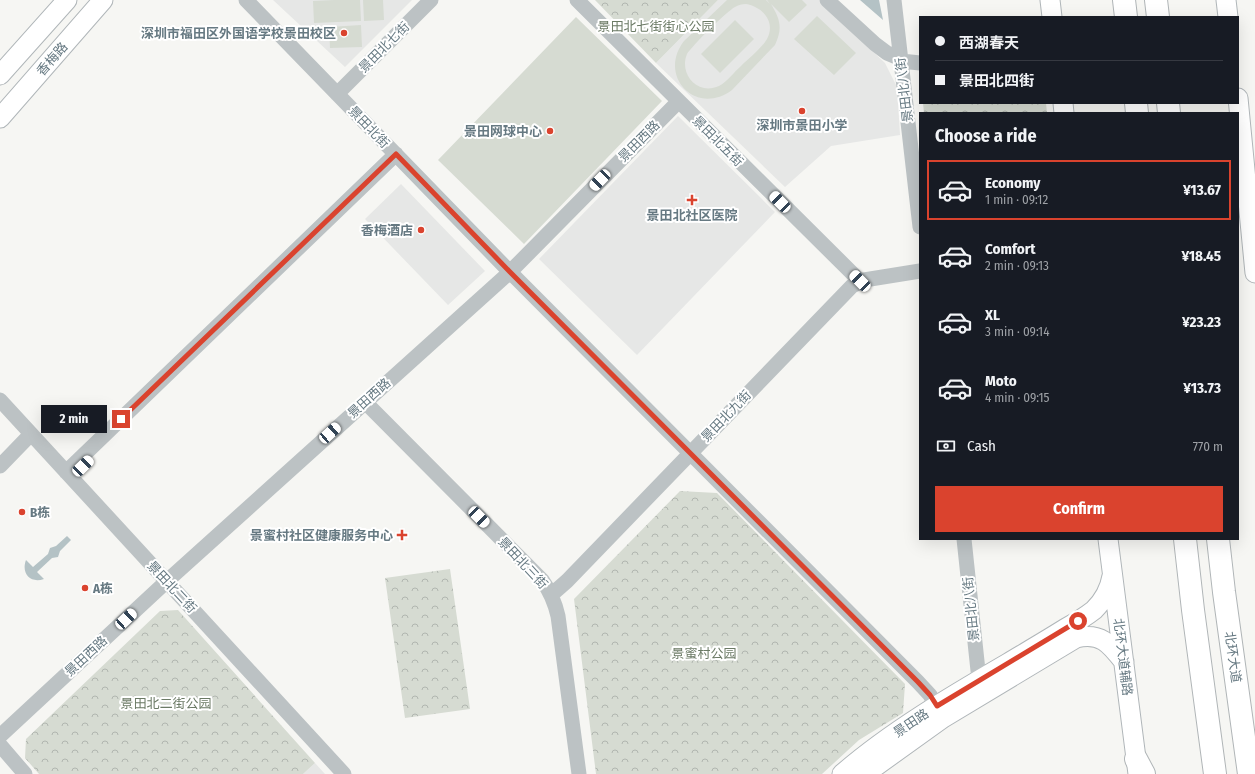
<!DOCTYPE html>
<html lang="en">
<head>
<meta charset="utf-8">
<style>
	body { margin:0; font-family:"Fira Sans Condensed","Noto Sans SC",sans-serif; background:#20242c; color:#f1f3f6; height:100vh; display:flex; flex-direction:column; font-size:15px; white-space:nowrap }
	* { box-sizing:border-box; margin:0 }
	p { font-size:13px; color:#9ea1a6 }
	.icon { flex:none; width:22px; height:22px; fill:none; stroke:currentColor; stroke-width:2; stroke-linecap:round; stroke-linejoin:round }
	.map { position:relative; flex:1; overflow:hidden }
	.drawer { position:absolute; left:919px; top:112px; width:320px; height:428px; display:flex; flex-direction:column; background:#171b24; border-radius:0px; box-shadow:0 4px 16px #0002 }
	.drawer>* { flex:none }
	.guide { position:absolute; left:919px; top:16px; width:320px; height:88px; border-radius:0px; box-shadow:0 4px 16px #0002; display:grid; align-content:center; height:88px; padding:0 16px; background:#171b24 }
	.end { position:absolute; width:18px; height:18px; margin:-9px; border:5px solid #da432e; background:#fff; box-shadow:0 0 0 2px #fff }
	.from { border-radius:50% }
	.bubble { position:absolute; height:28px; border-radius:0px; background:#171b24; box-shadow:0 4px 16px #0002; font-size:13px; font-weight:700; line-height:28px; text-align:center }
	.car { position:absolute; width:12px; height:24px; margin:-12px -6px; border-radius:5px; box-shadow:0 0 3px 1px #0007; background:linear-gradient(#fff 24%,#345 0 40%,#fff 0 76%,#345 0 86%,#fff 0) }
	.guide b { display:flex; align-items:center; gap:14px; height:38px; font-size:15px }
	.guide b+b { border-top:1px solid #363941 }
	.guide i { width:10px; height:10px; background:#f1f3f6 }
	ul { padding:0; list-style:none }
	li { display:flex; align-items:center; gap:12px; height:60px; margin:0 8px 6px; padding:0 8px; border:2px solid transparent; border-radius:0px }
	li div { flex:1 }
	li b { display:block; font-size:15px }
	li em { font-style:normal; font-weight:700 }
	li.active { border-color:#da432e }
	li>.icon { width:36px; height:36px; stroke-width:1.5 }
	h2 { padding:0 16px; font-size:18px; line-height:48px }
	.pay { display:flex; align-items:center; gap:10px; height:44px; padding:0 16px; font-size:15px }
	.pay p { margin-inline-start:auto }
	.cta { display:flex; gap:8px; margin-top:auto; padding:8px 16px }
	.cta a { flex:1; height:46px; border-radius:0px; background:#da432e; color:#fff; font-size:16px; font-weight:700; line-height:46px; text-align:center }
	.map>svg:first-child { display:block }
</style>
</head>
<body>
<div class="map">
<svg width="1255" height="774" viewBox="0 0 1255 774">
	<defs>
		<pattern id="forest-crowns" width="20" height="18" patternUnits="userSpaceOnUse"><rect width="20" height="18" fill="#d6dbd2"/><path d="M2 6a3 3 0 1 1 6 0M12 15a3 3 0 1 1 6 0" fill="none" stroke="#b1b6b0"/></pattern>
	</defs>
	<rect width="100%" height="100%" fill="#f6f6f3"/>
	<path fill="#e6e7e6" d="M273 0H412L345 67Z
		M718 0H819L885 63 897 87 900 135 831 146 785 187 656 63Z
		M678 116 775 212 637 355 539 259Z
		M401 184 485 271 448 305 365 219Z
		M315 763 325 774H303Z"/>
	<path fill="#d6dbd2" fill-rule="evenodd" d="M334 0H360L361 21 314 23 313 1Z
		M363 0H383L384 20 364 21Z
		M727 0H766L770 4 767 0H802L807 5 789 22 771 4C780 19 783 28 775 45L732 90C696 117 657 76 684 41ZM746 4C763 7 776 22 767 39 761 49 749 58 741 66 734 72 727 82 719 86 714 88 709 89 704 88 689 85 681 68 687 54 691 47 727 11 735 7 738 5 742 4 746 4Z
		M817 16 856 53 834 75 794 39Z
		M576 17 662 101 524 244 438 160Z
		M735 20 754 39 720 73 701 54Z
		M361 25 362 47 330 48 329 27Z"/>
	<path fill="url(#forest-crowns)" d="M595 0H718L656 63Z
		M923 103H1046L1047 113H924Z
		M680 491 717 493 905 684 903 713 859 740 822 774H596L574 599Z
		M450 569 470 709 405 718 385 578Z
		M178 610 315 763 303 774H39L25 758 26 739 160 611Z"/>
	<path fill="#b4c2c5" d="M860 0H879L883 20Z
		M67 536 71 540 60 551 58 557 52 558 37 572 44 579C30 584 21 573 26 560L33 567 48 554 50 548 56 546Z"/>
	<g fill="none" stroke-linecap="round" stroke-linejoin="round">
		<g stroke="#b0b6b9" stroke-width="21">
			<path id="major" d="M1050 0 1052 17
				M1226 0 1228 17
				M0 75 67 0
				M1238 98 1255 273
				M1063 103 1064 113
				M0 118 103 0
				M1108 539 1138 774
				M842 774C890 732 953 695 1008 663 1028 651 1047 640 1066 628 1075 623 1085 617 1094 610 1103 601 1110 588 1112 576
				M865 774 943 718 1076 638C1101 632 1110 644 1124 662"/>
		</g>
		<g stroke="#b0b5b7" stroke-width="24">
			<path id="highway" d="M1124 0 1126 17
				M1156 0 1158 17
				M1136 103 1137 113
				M1168 103 1169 113
				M1185 539 1193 610 1215 774
				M1218 539 1224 592 1249 774
				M1136 759 1144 774"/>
		</g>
		<path stroke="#bcc2c4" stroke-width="15" d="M246 0 510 272 918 682 930 695 942 716
			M577 0 860 281
			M827 0 875 44 887 53 899 58 901 61 920 63
			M894 0 920 227
			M337 94 431 0
			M0 400 344 774
			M365 402 542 580C550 591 555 603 558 616L579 774
			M0 466 31 434
			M66 472 396 154
			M964 539 979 680
			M551 595 567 581 852 286 864 280 920 271
			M0 736 167 581 510 272 679 101
			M0 745 25 774"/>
		<use href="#major" stroke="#fff" stroke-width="19"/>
		<use href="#highway" stroke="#fff" stroke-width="22"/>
	</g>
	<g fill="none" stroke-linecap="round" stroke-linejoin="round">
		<path stroke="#da432e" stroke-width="5" d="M121 419 396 154 510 272 918 682 930 695 937 706 1078 621"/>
	</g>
	<g fill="#da432e" stroke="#fff" stroke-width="1.5">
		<circle cx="344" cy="33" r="4"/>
		<circle cx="802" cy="111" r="4"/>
		<circle cx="550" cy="131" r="4"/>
		<path d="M690 194h4v4h4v4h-4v4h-4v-4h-4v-4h4z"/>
		<circle cx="421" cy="230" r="4"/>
		<circle cx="22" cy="512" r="4"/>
		<path d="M400 529h4v4h4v4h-4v4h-4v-4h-4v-4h4z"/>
		<circle cx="85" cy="588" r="4"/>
	</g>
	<g text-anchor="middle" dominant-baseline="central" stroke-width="4" stroke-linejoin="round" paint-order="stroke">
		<g font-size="13" fill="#6b7a65" stroke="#fff">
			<text x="656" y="26">景田北七街街心公园</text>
			<text x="704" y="653">景蜜村公园</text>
			<text x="166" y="703">景田北二街公园</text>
		</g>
		<g font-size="13" font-weight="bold" fill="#667982" stroke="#fff" text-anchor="end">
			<text x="336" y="33">深圳市福田区外国语学校景田校区</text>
			<text x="802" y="125" text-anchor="middle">深圳市景田小学</text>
			<text x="542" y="131">景田网球中心</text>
			<text x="692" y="215" text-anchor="middle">景田北社区医院</text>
			<text x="413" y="230">香梅酒店</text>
			<text x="30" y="512" text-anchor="start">B栋</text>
			<text x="393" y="535">景蜜村社区健康服务中心</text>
			<text x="93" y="588" text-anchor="start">A栋</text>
		</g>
		<g font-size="13" fill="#667982" stroke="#fff">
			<text transform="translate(384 47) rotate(-45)">景田北七街</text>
			<text transform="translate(52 59) rotate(-49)">香梅路</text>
			<text transform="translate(904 90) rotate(-97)">景田北八街</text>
			<text transform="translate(369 127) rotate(46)">景田北街</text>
			<text transform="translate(639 141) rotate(-45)">景田西路</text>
			<text transform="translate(718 141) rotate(45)">景田北五街</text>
			<text transform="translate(369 398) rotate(-42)">景田西路</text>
			<text transform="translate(726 416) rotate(-46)">景田北九街</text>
			<text transform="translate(523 563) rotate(47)">景田北三街</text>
			<text transform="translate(172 587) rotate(47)">景田北二街</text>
			<text transform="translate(971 609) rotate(-96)">景田北八街</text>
			<text transform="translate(86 656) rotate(-43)">景田西路</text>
			<text transform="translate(1123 657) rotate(83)">北环大道辅路</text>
			<text transform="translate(1233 657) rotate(82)">北环大道</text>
			<text transform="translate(911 723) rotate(-34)">景田路</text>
		</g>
	</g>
</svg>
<i class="end from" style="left:1078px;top:621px"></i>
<i class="end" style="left:121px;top:419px"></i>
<div class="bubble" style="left:41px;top:405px;width:66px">2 min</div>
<i class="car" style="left:600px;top:180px;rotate:224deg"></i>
<i class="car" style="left:780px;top:202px;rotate:315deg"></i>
<i class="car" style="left:860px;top:281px;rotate:315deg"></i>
<i class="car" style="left:330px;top:433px;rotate:48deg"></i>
<i class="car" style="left:83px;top:466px;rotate:46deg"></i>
<i class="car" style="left:479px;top:517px;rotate:135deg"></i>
<i class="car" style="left:126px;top:619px;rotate:47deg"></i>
<div class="guide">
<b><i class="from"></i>西湖春天</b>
<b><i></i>景田北四街</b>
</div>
<section class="drawer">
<h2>Choose a ride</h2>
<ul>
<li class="active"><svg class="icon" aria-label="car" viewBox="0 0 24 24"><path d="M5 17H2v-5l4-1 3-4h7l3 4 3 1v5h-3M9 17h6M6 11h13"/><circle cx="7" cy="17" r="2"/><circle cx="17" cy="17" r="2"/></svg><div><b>Economy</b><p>1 min · 09:12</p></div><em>¥13.67</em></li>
<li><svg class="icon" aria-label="car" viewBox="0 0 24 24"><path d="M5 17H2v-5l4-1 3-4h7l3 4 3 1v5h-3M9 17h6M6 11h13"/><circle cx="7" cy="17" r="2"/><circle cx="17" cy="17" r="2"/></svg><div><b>Comfort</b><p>2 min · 09:13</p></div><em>¥18.45</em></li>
<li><svg class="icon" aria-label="car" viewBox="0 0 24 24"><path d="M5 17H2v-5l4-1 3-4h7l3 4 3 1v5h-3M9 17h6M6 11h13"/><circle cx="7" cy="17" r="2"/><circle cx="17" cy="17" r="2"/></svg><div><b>XL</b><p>3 min · 09:14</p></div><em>¥23.23</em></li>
<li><svg class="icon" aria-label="car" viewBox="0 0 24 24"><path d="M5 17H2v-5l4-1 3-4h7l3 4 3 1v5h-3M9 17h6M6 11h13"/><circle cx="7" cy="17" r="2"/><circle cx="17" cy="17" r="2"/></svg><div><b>Moto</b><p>4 min · 09:15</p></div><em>¥13.73</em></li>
</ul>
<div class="pay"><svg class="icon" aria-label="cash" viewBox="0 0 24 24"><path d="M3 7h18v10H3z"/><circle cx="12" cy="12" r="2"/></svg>Cash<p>770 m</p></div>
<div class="cta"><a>Confirm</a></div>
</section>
</div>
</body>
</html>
